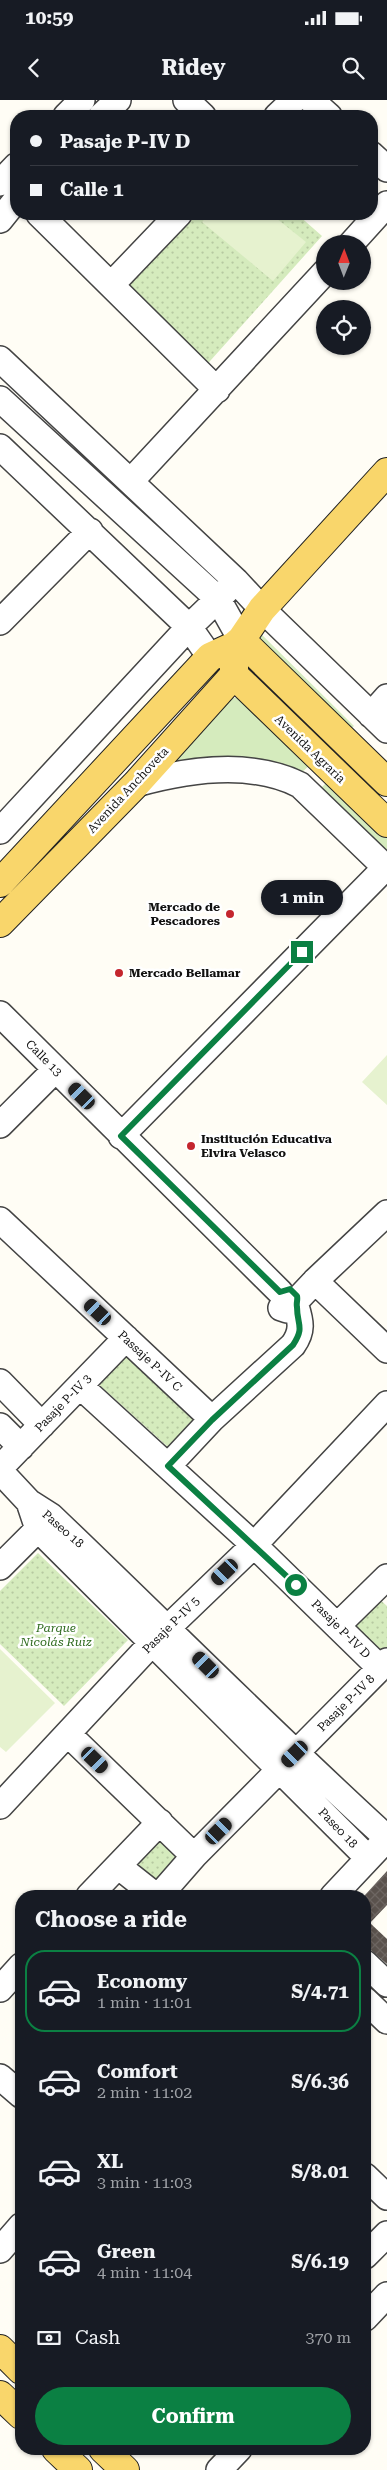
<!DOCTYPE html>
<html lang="en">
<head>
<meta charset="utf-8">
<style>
	body { margin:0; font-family:"Roboto Serif",serif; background:#242831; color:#f1f3f6; height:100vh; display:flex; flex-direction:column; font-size:19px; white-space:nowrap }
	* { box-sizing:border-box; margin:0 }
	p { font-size:16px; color:#9ea1a6 }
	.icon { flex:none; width:28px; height:28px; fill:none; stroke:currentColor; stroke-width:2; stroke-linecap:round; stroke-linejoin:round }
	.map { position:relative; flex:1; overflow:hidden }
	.sheet { position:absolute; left:15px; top:1790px; width:356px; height:565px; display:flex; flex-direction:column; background:#171b24; border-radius:20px; box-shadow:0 1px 4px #0004 }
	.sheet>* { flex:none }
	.hud { position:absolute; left:10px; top:10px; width:368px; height:110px; border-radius:20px; box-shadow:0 1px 4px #0004; display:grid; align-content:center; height:110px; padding:0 20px; background:#171b24 }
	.needle { width:32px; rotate:1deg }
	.fabs { position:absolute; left:316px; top:135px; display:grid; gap:10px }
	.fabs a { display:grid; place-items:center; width:55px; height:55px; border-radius:50%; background:#171b24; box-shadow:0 1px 4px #0004; font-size:25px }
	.end { position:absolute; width:22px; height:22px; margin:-11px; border:6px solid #0b8043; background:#fff; box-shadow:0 0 0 2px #fff }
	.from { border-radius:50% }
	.bubble { position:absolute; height:35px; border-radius:18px; background:#171b24; box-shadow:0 1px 4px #0004; font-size:16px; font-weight:700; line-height:35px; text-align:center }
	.car { position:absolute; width:15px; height:30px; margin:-15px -8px; border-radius:6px; box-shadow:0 0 4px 1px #0007; background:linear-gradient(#222 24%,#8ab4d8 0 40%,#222 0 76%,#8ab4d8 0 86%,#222 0) }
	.hud b { display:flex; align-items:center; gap:18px; height:48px; font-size:19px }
	.hud b+b { border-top:1px solid #363941 }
	.hud i { width:12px; height:12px; background:#f1f3f6 }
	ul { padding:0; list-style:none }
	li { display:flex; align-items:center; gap:15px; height:82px; margin:0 10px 8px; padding:0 10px; border:2px solid transparent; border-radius:20px }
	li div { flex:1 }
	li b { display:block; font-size:19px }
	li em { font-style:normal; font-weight:700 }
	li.selected { border-color:#0b8043 }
	li>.icon { width:45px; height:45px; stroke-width:1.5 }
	h2 { padding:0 20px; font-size:22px; line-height:60px }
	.pay { display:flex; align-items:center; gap:12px; height:55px; padding:0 20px; font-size:19px }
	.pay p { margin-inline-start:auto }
	.action { display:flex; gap:10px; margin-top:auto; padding:10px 20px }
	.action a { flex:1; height:58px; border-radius:30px; background:#0b8043; color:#fff; font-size:20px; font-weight:700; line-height:58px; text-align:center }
	.status { display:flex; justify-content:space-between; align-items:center; height:35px; padding:0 25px; background:#171b24; direction:ltr }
	.status svg { height:14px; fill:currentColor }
	header { display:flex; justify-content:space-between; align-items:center; height:65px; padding:0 20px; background:#171b24; font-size:22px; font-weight:700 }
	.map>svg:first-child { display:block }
</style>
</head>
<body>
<div class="status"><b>10:59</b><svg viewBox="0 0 49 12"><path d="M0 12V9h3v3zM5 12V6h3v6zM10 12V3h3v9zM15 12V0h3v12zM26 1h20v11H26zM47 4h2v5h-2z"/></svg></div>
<header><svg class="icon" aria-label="back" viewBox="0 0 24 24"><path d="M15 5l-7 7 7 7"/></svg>Ridey<svg class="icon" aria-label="search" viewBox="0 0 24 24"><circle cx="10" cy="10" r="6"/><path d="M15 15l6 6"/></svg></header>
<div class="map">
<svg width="387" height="2370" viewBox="0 0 387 2370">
	<defs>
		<pattern id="park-dots" width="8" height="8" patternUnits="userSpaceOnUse" patternTransform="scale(1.25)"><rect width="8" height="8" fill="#d5ebbd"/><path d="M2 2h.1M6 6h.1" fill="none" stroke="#b6c8a1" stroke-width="1.8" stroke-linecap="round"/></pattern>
		<pattern id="building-cross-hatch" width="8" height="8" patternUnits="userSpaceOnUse" patternTransform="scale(1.25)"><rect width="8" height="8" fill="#5a524d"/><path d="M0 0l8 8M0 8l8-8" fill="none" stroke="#6d6662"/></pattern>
	</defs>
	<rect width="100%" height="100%" fill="#fffdf5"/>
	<path fill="url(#park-dots)" d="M189 114H297L322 136 202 270 118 190Z
		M124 1250 197 1316 168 1347 95 1281Z
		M38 1453 128 1540 64 1606 0 1544V1491Z
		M377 1497 387 1506V1550L380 1556 349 1524Z
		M157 1732 186 1757 154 1789 127 1764Z"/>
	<path fill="#d5ebbd" d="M258 531 354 626 342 637 247 543Z
		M244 597 312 663 298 676 157 674 225 599Z
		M331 678 387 733V755L319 690Z"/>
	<path fill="#e6f2cf" d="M209 114H271L306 142 273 181 202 122Z
		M387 955V1005L362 982Z
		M0 1549 55 1603 6 1652 0 1647Z"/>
	<path fill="url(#building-cross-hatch)" d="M387 1771V1805L370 1823 387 1839V1864L365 1845V1795Z"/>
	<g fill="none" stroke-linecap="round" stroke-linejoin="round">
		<g stroke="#444" stroke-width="28">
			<path id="minor" d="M186 0 203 16
				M311 0 329 16
				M66 16 82 0
				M101 16 118 0
				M277 16 294 0
				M371 54 387 69
				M0 83 16 66
				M39 114 217 290
				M0 120 16 100
				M351 144 387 104
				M111 185 179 114
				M0 259 236 481 262 509 387 630
				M0 299 218 499 189 527 0 731
				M0 347 189 527 210 557
				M131 381 325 172
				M229 488 218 499 241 540
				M0 522 90 431
				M371 615 387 597
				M136 684C186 670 251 660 300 685L387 769
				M0 914 280 1192
				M0 1025 55 970
				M121 1036 387 766
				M0 1120 212 1319
				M315 1181 387 1250
				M281 1208 287 1210 294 1208 298 1199 315 1181 387 1113
				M0 1282 42 1325
				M80 1286 254 1445 380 1568
				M0 1326 21 1347
				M168 1366 212 1319 293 1245C303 1231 301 1222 296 1206
				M0 1368 126 1238
				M0 1371 29 1402 51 1416C163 1523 272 1633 387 1738
				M29 1402 38 1429 368 1758
				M0 1467 49 1418
				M338 1525 387 1477
				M69 1635 194 1756
				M0 1706 153 1542 254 1445 387 1304
				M118 1766 156 1796
				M89 1796 160 1722
				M159 1796 194 1756 387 1561
				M333 1796 380 1746
				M365 1863 387 1884
				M0 1889 21 1866
				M365 1900 387 1921
				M0 1977 21 1995
				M365 2076 387 2097
				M0 2150 21 2126
				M365 2156 387 2134
				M365 2218 387 2195
				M219 2370 239 2349"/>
		</g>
		<g stroke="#222" stroke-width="30">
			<path id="major" d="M241 540 387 682
				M234 575 387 723
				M0 783 210 557 234 546 241 540 262 509 387 372
				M0 823 136 684 234 575V546
				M0 2249 21 2270
				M0 2295 21 2315
				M56 2349 78 2370
				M103 2349 125 2370"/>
		</g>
		<use href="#minor" stroke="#fff" stroke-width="25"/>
		<use href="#major" stroke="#f9d66b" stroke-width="28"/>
	</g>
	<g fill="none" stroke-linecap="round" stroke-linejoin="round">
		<path stroke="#0b8043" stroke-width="6" d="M296 1485 168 1366 212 1320 293 1245C305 1227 297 1225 297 1207 296 1203 298 1200 297 1196L290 1189 280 1192 121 1036 302 852"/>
	</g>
	<g fill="#c4262e" stroke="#fff" stroke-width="2">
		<circle cx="230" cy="814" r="5"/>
		<circle cx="119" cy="873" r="5"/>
		<circle cx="191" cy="1046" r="5"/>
	</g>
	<g text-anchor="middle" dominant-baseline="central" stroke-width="5" stroke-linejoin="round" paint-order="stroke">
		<g font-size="12" fill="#111" stroke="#fff">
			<text transform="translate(310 649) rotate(44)">Avenida Agraria</text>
			<text transform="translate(128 690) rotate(-47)">Avenida Anchoveta</text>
			<text transform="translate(44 958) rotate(45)">Calle 13</text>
			<text transform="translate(150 1261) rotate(43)">Passaje P-IV C</text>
			<text transform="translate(63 1303) rotate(-46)">Pasaje P-IV 3</text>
			<text transform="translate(63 1429) rotate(41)">Paseo 18</text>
			<text transform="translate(171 1525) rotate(-45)">Pasaje P-IV 5</text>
			<text transform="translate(341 1529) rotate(45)">Pasaje P-IV D</text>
			<text transform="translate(346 1603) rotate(-45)">Pasaje P-IV 8</text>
			<text transform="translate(338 1728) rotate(46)">Paseo 18</text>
		</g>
		<g font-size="12" font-weight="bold" fill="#111" stroke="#fff" text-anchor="start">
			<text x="220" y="807" text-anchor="end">Mercado de<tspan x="220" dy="14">Pescadores</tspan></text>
			<text x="129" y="873">Mercado Bellamar</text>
			<text x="201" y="1039">Institución Educativa<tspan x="201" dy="14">Elvira Velasco</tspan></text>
		</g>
		<g font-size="12" font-style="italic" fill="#2f6b1f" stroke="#fff">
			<text x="56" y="1528">Parque<tspan x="56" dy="14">Nicolás Ruiz</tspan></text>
		</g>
	</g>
</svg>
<div class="fabs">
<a><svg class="needle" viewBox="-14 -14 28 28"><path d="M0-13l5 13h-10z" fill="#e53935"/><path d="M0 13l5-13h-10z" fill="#9ea1a6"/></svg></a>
<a><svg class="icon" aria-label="locate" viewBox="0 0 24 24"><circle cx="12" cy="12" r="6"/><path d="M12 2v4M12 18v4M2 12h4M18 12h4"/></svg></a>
</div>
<i class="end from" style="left:296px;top:1485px"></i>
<i class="end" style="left:302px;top:852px"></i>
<div class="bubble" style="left:261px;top:780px;width:82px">1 min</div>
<i class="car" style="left:82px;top:996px;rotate:315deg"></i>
<i class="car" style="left:98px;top:1212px;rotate:313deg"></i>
<i class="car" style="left:225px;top:1472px;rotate:226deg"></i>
<i class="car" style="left:206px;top:1565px;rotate:315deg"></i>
<i class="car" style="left:295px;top:1654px;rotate:225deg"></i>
<i class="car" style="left:95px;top:1660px;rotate:134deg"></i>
<i class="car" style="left:219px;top:1731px;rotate:45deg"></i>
<div class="hud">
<b><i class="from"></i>Pasaje P-IV D</b>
<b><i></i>Calle 1</b>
</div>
<section class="sheet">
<h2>Choose a ride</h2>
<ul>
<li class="selected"><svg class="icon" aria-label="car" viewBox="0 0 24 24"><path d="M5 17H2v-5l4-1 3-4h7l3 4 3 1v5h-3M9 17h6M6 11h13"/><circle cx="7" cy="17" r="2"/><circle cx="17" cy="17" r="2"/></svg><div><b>Economy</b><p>1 min · 11:01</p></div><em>S/4.71</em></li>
<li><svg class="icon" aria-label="car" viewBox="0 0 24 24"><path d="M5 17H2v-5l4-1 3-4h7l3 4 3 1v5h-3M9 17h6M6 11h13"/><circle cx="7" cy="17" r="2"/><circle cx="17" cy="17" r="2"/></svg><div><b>Comfort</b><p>2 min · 11:02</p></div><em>S/6.36</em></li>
<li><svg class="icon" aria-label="car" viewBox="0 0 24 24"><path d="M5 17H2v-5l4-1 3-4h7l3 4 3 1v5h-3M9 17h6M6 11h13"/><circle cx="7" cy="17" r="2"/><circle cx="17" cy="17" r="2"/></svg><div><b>XL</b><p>3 min · 11:03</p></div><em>S/8.01</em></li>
<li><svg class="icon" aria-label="car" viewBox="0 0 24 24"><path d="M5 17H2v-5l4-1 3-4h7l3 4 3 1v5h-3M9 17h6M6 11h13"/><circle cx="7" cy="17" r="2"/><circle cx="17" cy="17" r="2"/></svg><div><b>Green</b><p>4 min · 11:04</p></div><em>S/6.19</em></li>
</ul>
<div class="pay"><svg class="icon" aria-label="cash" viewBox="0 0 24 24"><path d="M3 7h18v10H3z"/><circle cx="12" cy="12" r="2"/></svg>Cash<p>370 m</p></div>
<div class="action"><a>Confirm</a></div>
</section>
</div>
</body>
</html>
